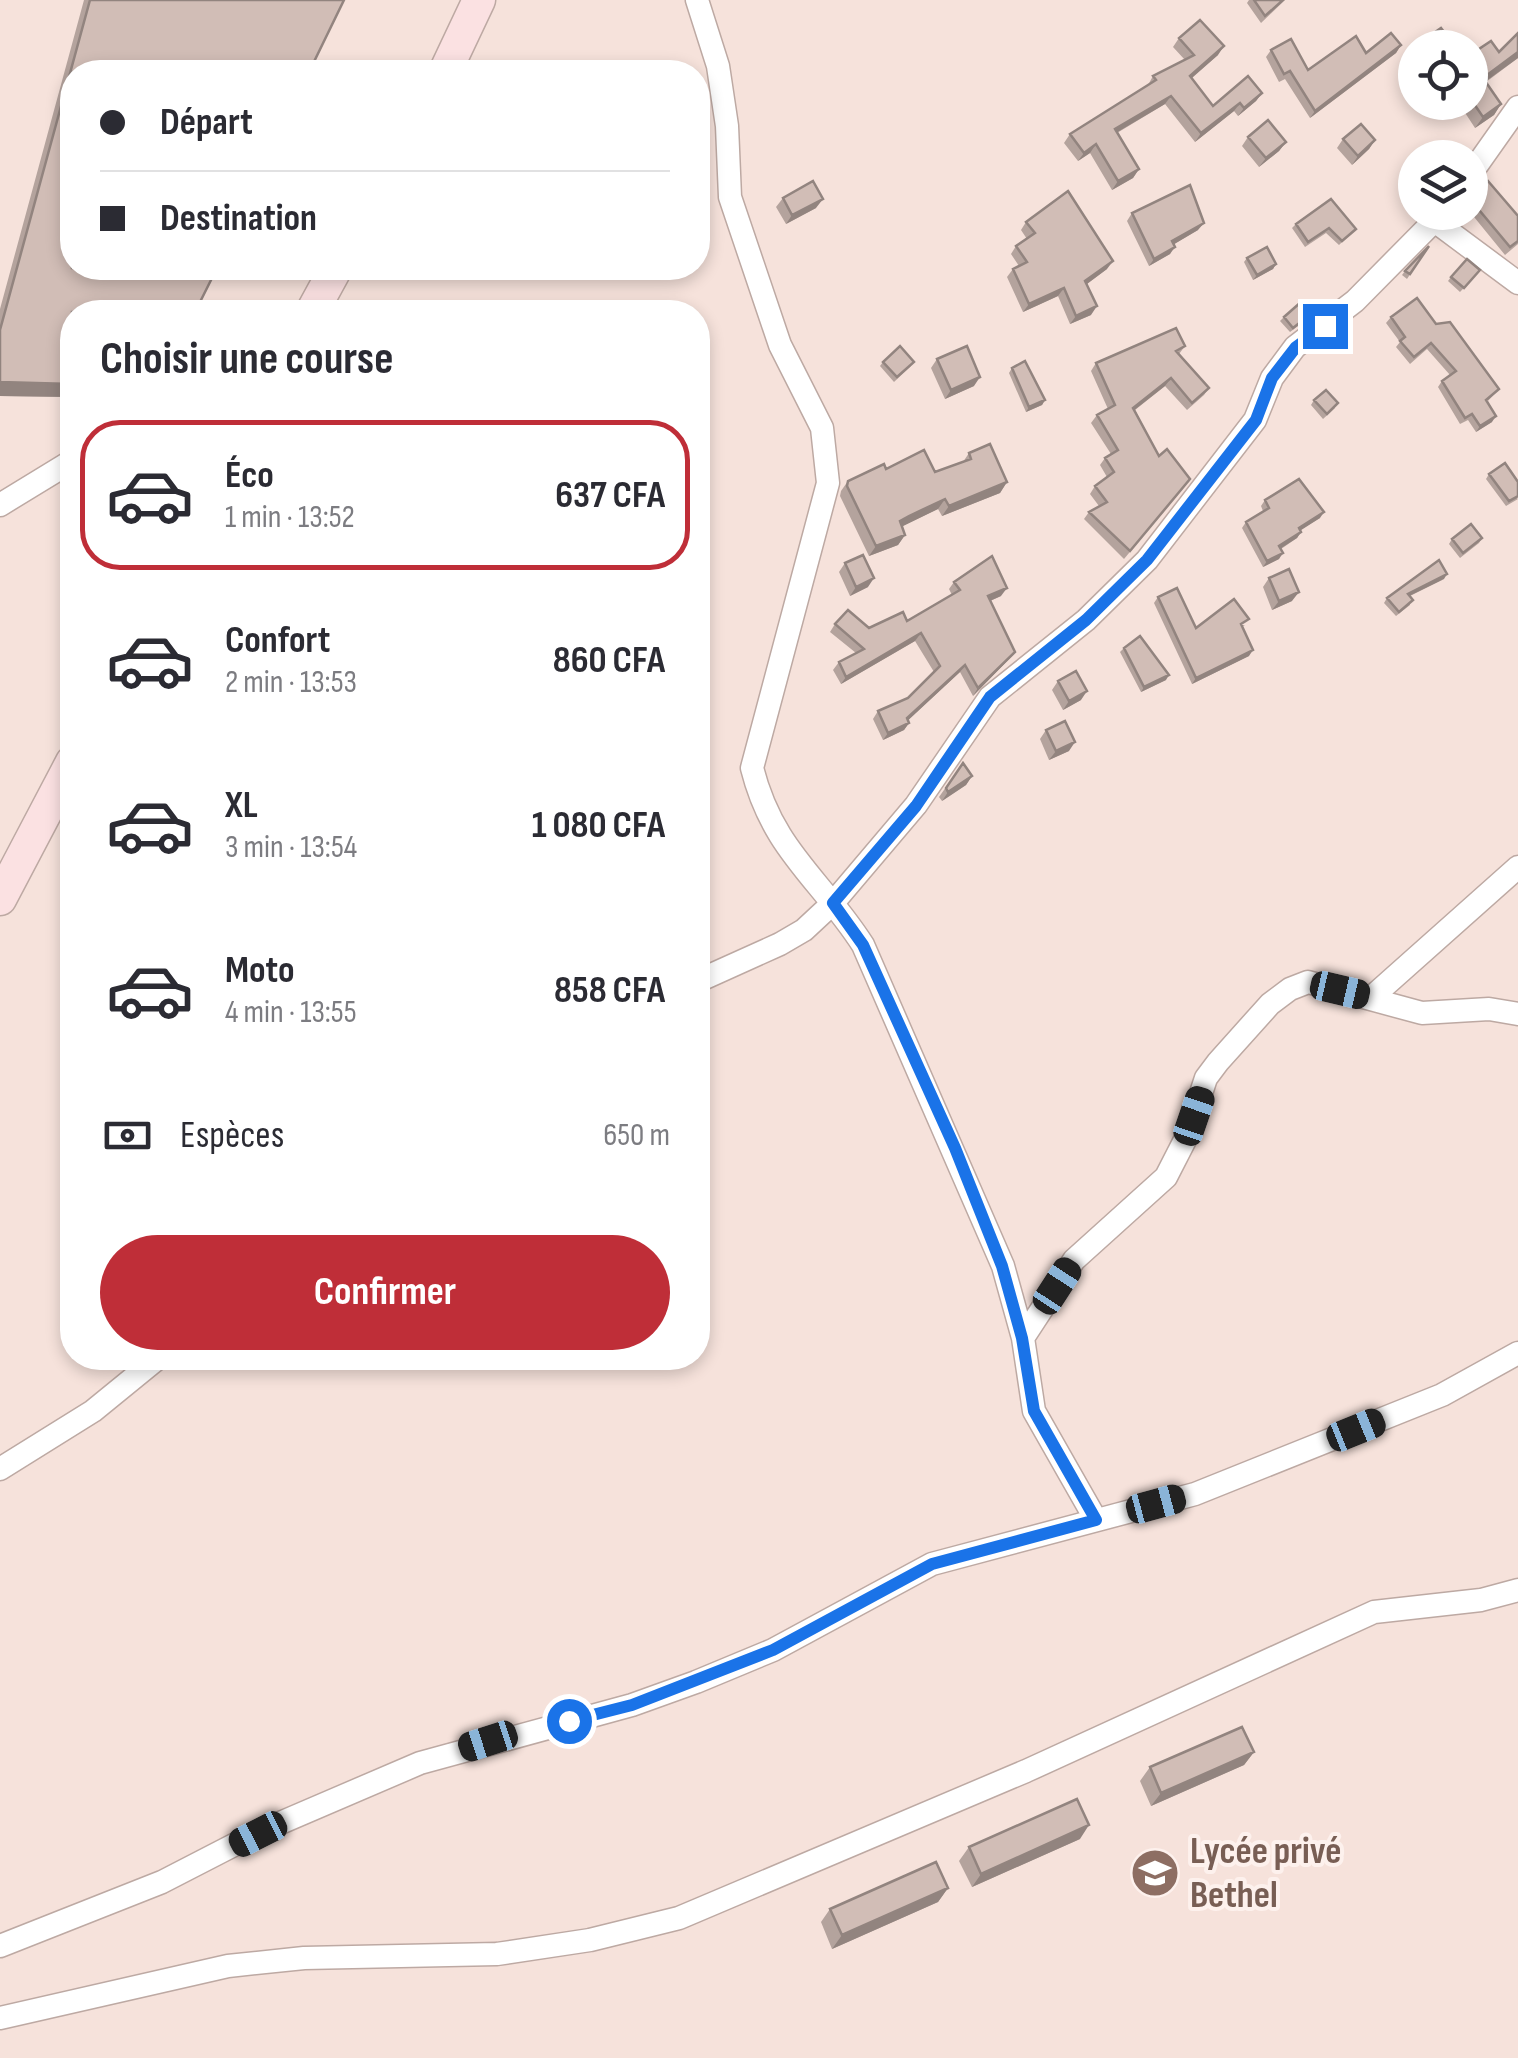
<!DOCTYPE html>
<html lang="fr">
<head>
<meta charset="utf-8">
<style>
	body { margin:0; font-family:"Sofia Sans Condensed",sans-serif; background:#f2f2f3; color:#2b2b33; height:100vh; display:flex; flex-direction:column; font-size:38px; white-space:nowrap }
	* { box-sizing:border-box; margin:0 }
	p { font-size:32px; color:#7c7c81 }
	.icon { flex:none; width:55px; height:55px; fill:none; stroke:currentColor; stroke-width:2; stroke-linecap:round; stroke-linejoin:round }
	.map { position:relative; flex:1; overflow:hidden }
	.side { position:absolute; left:60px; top:300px; width:650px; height:1070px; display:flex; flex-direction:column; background:#fff; border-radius:40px; box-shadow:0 5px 15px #0003 }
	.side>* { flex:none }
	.hud { position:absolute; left:60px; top:60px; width:650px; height:220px; border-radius:40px; box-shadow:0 5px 15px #0003; display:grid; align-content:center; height:220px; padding:0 40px; background:#fff }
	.buttons { position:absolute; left:1398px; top:30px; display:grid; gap:20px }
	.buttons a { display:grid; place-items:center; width:90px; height:90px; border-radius:50%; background:#fff; box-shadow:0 5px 15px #0003; font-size:50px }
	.end { position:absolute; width:45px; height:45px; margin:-22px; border:12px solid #1a73e8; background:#fff; box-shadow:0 0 0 5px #fff }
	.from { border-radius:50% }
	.car { position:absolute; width:30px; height:60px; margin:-30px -15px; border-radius:12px; box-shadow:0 0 8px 2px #0007; background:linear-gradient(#222 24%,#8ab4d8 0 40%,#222 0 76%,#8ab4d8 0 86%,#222 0) }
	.hud b { display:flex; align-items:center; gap:35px; height:95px; font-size:38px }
	.hud b+b { border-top:2px solid #e1e1e2 }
	.hud i { width:25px; height:25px; background:#2b2b33 }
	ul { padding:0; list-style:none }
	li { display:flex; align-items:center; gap:30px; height:150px; margin:0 20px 15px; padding:0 20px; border:5px solid transparent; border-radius:40px }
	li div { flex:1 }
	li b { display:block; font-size:38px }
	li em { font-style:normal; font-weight:700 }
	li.active { border-color:#bf2e38 }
	li>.icon { width:90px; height:90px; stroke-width:1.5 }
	h2 { padding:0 40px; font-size:45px; line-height:120px }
	.pay { display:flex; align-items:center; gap:25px; height:110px; padding:0 40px; font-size:38px }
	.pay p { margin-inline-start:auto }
	.primary-button { display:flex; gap:20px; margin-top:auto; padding:20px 40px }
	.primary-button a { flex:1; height:115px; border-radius:60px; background:#bf2e38; color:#fff; font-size:40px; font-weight:700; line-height:115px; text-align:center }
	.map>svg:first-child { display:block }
</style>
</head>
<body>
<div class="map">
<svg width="1518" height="2058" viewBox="0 0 1518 2058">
	<rect width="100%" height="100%" fill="#f6e2db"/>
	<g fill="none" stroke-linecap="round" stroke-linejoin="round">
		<g stroke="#bda9a3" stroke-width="25">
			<path id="minor" d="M697 0 718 66 727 126 730 197 780 345 822 428 828 483 752 768C773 851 820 878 863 945L1003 1266 1023 1338 1034 1411 1096 1520
				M1470 175 1518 107
				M1436 222 1518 283
				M0 505 72 461
				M698 981 780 944 804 930 833 903 916 805 990 697 1086 620 1147 560 1255 420 1272 378 1295 347 1355 301 1443 212
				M1372 997 1518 867
				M1023 1338 1074 1260 1166 1177 1187 1136 1206 1078 1218 1062 1270 1004 1290 989 1308 982 1422 1013 1489 1009 1518 1014
				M0 1469 93 1411 158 1358
				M0 1946 162 1882 257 1833 420 1763 632 1705 696 1682 773 1650 932 1564 1195 1494 1442 1395 1518 1353
				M0 2018 228 1966 304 1958 497 1954 590 1940 679 1918 1026 1771 1374 1612 1481 1600 1518 1590"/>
		</g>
		<g stroke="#bda9a3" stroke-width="35">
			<path id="secondary" d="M445 72 479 0
				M312 312 336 268
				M0 899 72 762"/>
		</g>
		<use href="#minor" stroke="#fff" stroke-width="22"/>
		<use href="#secondary" stroke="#fbe1e2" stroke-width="32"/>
	</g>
	<path fill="#b4a39d" d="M84 0H344L72 312V397L0 396V309Z
		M1249 0H1285L1261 23 1247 3Z
		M1518 33V58L1486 82 1501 104 1494 115 1475 128 1458 102H1470V55L1499 52Z
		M1428 37 1451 41 1461 48H1421Z
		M1179 38 1218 55 1191 78 1213 106 1262 93 1256 101 1238 116 1234 111 1195 142 1165 104 1117 133 1139 169 1133 178 1112 190 1090 153 1078 161 1064 143 1070 134 1148 85 1153 76 1185 60 1173 47Z
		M1401 45 1396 53 1310 118 1285 79 1279 82 1266 57 1271 50 1308 70 1366 53Z
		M1248 137 1286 142 1279 151 1259 167 1242 146Z
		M1343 139 1375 140 1369 149 1352 165 1337 148Z
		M783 198 816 208 786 224 776 207Z
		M1470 200 1518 216V244L1505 255 1470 212Z
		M1132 213 1198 230 1174 244 1170 254 1149 266 1127 221Z
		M1026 222 1107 269 1087 284 1091 315 1070 324 1058 296 1023 312 1007 277 1013 269 1019 266 1011 254 1016 246 1027 239 1021 230Z
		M1296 224 1356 229 1339 245 1326 233 1305 247 1292 228Z
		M1429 246 1407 279 1402 275 1405 271Z
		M1247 258 1276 264 1273 269 1253 280 1244 262Z
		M1476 275 1460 292 1448 281 1451 277Z
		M1284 317 1309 318 1290 332 1280 321Z
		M1391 317 1436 324 1499 389 1487 402 1492 422 1476 432 1468 420 1460 424 1438 387 1442 381 1450 375 1427 349 1410 364 1396 347 1400 342 1386 323Z
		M1185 346 1179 354 1209 388 1204 395 1187 410 1165 386 1135 410 1159 456 1184 487 1124 559 1084 519 1089 512 1099 506 1090 494 1095 486 1107 477 1100 465 1105 458 1111 454 1091 423 1097 415 1108 409 1091 371 1096 363Z
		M937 359 974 386 945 399 931 368Z
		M883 362 911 366 894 382 880 366Z
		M1012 368 1045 400 1042 405 1026 412 1009 373Z
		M1314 400 1335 408 1323 419 1311 405Z
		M969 453 1007 482 1000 493 942 516 938 509 902 526 905 535 898 545 869 556 840 496 841 491 848 481 886 469 935 472 963 462Z
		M1489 474 1518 499 1506 506 1486 479Z
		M1265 500 1320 518 1300 530 1301 532 1297 538 1281 549 1279 559 1263 567 1242 528 1246 522 1263 511 1261 506Z
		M1482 538 1479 543 1460 558 1449 544 1452 539Z
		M845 563 868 587 850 596 839 572Z
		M1269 578 1292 601 1272 610 1263 587Z
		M1444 579 1410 596V605L1396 616 1384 603 1387 598Z
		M954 582 1001 596 990 601 1015 652 1009 659 973 696 960 672 908 720 909 723 904 730 883 740 873 719 878 711 908 698 934 672 915 641 841 684 833 670 839 662 856 653 830 632 835 624 869 628 907 621 952 595 949 589Z
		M1158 597 1196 628 1245 625 1242 627 1249 656 1192 684 1154 603Z
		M1124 648 1166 680 1141 692 1120 652Z
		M1058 681 1081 700 1063 710 1052 690Z
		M1046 730 1069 751 1049 760 1040 739Z
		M963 763 972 776 966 785 942 801 939 797Z
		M1254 1752 1244 1765 1151 1806 1140 1781 1150 1767Z
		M1080 1839 972 1887 959 1861 969 1847Z
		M948 1888 938 1902 832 1949 821 1922 830 1909Z"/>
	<path fill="#92847f" d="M1401 45 1396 53 1310 118 1315 111Z
		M1224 46 1218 55 1184 85 1190 76Z
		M1518 52V58L1475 89 1483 78Z
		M1262 93 1256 101 1238 116 1244 108Z
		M1171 96 1165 104 1109 137 1115 129Z
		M1240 103 1234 111 1195 142 1201 133Z
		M1501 104 1494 115 1475 128 1483 117Z
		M1375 140 1369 149 1352 165 1358 156Z
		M1286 142 1279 151 1259 167 1266 158Z
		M1096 144 1090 153 1078 161 1084 153Z
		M1139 169 1133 178 1112 190 1118 181Z
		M823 199 816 208 786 224 792 215Z
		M1204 223 1198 230 1166 249 1172 241Z
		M1175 247 1170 254 1149 266 1154 259Z
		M1113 261 1107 269 1080 289 1085 281Z
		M1276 264 1273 269 1253 280 1257 275Z
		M1064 288 1058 296 1023 312 1029 304Z
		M1097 306 1091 315 1070 324 1076 316Z
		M980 377 974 386 945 399 951 390Z
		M1171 378 1165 386 1128 415 1133 408Z
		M0 382 72 384V397L0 396Z
		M1045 400 1042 405 1026 412 1029 407Z
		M1496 416 1492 422 1476 432 1480 426Z
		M1007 482 1000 493 942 516 949 506Z
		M945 499 938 509 893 531 900 521Z
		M1324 512 1320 518 1295 534 1299 528Z
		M1301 532 1297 538 1275 552 1279 546Z
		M905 535 898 545 869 556 876 546Z
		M1283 553 1279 559 1263 567 1267 561Z
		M1447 574 1444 579 1405 598 1408 594Z
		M874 578 868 587 850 596 856 587Z
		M1007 588 1001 596 983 604 988 596Z
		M1299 592 1292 601 1272 610 1279 601Z
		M921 633 915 641 841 684 846 677Z
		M1253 650 1249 656 1192 684 1196 678Z
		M1015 652 1009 659 973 696 978 688Z
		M965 665 960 672 902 726 907 718Z
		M1169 675 1166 680 1141 692 1144 687Z
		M1087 691 1081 700 1063 710 1069 701Z
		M909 723 904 730 883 740 888 733Z
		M1075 742 1069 751 1049 760 1056 751Z
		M972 776 966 785 942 801 948 792Z
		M1254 1752 1244 1765 1151 1806 1161 1793Z
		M1089 1825 1080 1839 972 1887 981 1874Z
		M948 1888 938 1902 832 1949 842 1935Z"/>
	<path fill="#d1bdb6" stroke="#92847f" stroke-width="2.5" d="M90 0H344L309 72H72V268H217L195 312H72V384L0 382V330Z
		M1254 0H1283L1265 16Z
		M1200 20 1224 46 1190 76 1213 106 1248 76 1262 93 1244 108 1240 103 1201 133 1171 96 1115 129 1139 169 1118 181 1096 144 1084 153 1070 134 1156 80 1153 76 1194 55 1179 38Z
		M1441 28 1451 41 1456 38 1461 48H1436L1428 37Z
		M1391 33 1401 45 1315 111 1290 71 1284 74 1271 50 1291 39 1308 70 1356 36 1366 53Z
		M1518 33V52L1483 78 1501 104 1483 117 1470 98V55L1491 41 1499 52Z
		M1268 120 1286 142 1266 158 1248 137Z
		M1361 124 1375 140 1358 156 1343 139Z
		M813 181 823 199 792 215 783 198Z
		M1488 181 1518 216V241L1510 247 1470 199Z
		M1190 185 1204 223 1172 241 1175 247 1154 259 1132 213Z
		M1068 191 1113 261 1085 281 1097 306 1076 316 1064 288 1029 304 1013 269 1027 262 1016 246 1035 233 1026 222Z
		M1331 199 1356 229 1342 241 1329 228 1308 242 1296 224Z
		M1429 246 1410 274 1405 271Z
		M1267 247 1276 264 1257 275 1247 258Z
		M1467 259 1480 270 1464 288 1451 277Z
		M1417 298 1436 324 1450 322 1499 389 1486 400 1496 416 1480 426 1472 414 1465 418 1442 381 1456 371 1431 343 1414 357 1400 341 1405 337 1391 317Z
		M1301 302 1312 313 1293 328 1284 317Z
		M1176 328 1185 346 1176 351 1209 388 1192 403 1171 378 1133 408 1159 456 1167 449 1190 479 1130 551 1089 512 1107 502 1095 486 1114 472 1105 458 1118 450 1097 415 1115 405 1096 363Z
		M900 346 914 362 897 377 883 362Z
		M967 346 980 377 951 390 937 359Z
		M1025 361 1045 400 1029 407 1012 368Z
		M1326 390 1338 403 1327 414 1314 400Z
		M990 444 1007 482 949 506 945 499 909 516 900 521 905 535 876 546 847 486 848 481 884 464 886 469 924 450 935 472 971 459 969 453Z
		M1505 463 1518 482V496L1509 501 1489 474Z
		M1299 479 1324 512 1299 528 1301 532 1279 546 1283 553 1267 561 1246 522 1269 508 1265 500Z
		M1471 524 1482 538 1463 553 1452 539Z
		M863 555 874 578 856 587 845 563Z
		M992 556 1007 588 988 596 1015 652 978 688 965 665 907 718 909 723 888 733 878 711 908 698 940 666 921 633 846 677 839 662 864 649 835 624 848 610 869 628 903 612 907 621 960 590 954 582Z
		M1439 560 1447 574 1408 594 1413 600 1399 612 1387 598Z
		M1289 569 1299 592 1279 601 1269 578Z
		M1177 588 1196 628 1234 599 1249 619 1241 624 1253 650 1196 678 1158 597Z
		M1140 636 1169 675 1144 687 1124 648Z
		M1076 671 1087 691 1069 701 1058 681Z
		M1065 721 1075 742 1056 751 1046 730Z
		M963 763 972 776 948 792 946 788Z
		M1242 1727 1254 1752 1161 1793 1150 1767Z
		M1077 1799 1089 1825 981 1874 969 1847Z
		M936 1862 948 1888 842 1935 830 1909Z"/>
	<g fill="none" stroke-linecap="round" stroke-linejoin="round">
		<path stroke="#1a73e8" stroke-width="12" d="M569 1721 632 1705 773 1650 932 1564 1096 1520 1034 1411 1022 1338 1002 1266 955 1148 863 945 833 903 916 806 990 697 1086 620 1147 560 1256 420 1272 378 1296 347 1325 326"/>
	</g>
	<defs>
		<g id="school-disc" transform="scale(2.5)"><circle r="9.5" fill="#8d6e63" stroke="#fdf1ed"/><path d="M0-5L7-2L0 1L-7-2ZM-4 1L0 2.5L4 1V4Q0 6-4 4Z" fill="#fff"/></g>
	</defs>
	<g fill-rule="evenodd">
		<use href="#school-disc" x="1155" y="1873"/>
	</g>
	<g text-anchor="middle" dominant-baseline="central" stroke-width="8" stroke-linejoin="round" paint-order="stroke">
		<g font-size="38" font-weight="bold" fill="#785e54" stroke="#fdf1ed" text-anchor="start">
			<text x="1190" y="1851">Lycée privé<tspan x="1190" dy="44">Bethel</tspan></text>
		</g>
	</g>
</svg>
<div class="buttons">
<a><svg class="icon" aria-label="locate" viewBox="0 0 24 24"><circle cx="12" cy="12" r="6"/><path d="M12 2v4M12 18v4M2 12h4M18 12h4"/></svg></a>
<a><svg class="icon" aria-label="layers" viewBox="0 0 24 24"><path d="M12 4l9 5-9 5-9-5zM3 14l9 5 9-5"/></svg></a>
</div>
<i class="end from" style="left:569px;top:1721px"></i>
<i class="end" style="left:1325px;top:326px"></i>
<i class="car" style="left:1340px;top:990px;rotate:103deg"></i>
<i class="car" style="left:1194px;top:1116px;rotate:19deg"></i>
<i class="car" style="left:1057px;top:1286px;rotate:33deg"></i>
<i class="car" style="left:1356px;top:1430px;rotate:68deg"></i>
<i class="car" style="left:1156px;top:1504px;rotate:75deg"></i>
<i class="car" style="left:488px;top:1741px;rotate:252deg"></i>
<i class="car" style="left:258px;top:1834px;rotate:243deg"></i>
<div class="hud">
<b><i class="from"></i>Départ</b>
<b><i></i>Destination</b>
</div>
<section class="side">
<h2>Choisir une course</h2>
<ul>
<li class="active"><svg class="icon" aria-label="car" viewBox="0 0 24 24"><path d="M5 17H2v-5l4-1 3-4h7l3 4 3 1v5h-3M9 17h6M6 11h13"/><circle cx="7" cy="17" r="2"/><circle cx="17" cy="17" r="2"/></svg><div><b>Éco</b><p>1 min · 13:52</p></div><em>637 CFA</em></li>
<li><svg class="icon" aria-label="car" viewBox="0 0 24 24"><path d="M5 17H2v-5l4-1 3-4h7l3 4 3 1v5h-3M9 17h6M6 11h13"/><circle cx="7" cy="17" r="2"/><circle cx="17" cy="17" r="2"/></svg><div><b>Confort</b><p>2 min · 13:53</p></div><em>860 CFA</em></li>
<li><svg class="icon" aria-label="car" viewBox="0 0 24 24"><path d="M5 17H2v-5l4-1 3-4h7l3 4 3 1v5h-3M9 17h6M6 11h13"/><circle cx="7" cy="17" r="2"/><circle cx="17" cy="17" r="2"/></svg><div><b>XL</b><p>3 min · 13:54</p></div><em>1 080 CFA</em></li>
<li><svg class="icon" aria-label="car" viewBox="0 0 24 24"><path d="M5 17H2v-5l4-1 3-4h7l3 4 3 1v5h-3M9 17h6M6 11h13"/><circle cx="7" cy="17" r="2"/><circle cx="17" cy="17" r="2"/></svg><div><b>Moto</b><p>4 min · 13:55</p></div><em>858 CFA</em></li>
</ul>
<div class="pay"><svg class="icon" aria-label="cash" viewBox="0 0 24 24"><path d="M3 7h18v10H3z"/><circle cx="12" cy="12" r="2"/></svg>Espèces<p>650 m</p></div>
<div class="primary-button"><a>Confirmer</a></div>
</section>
</div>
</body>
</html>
